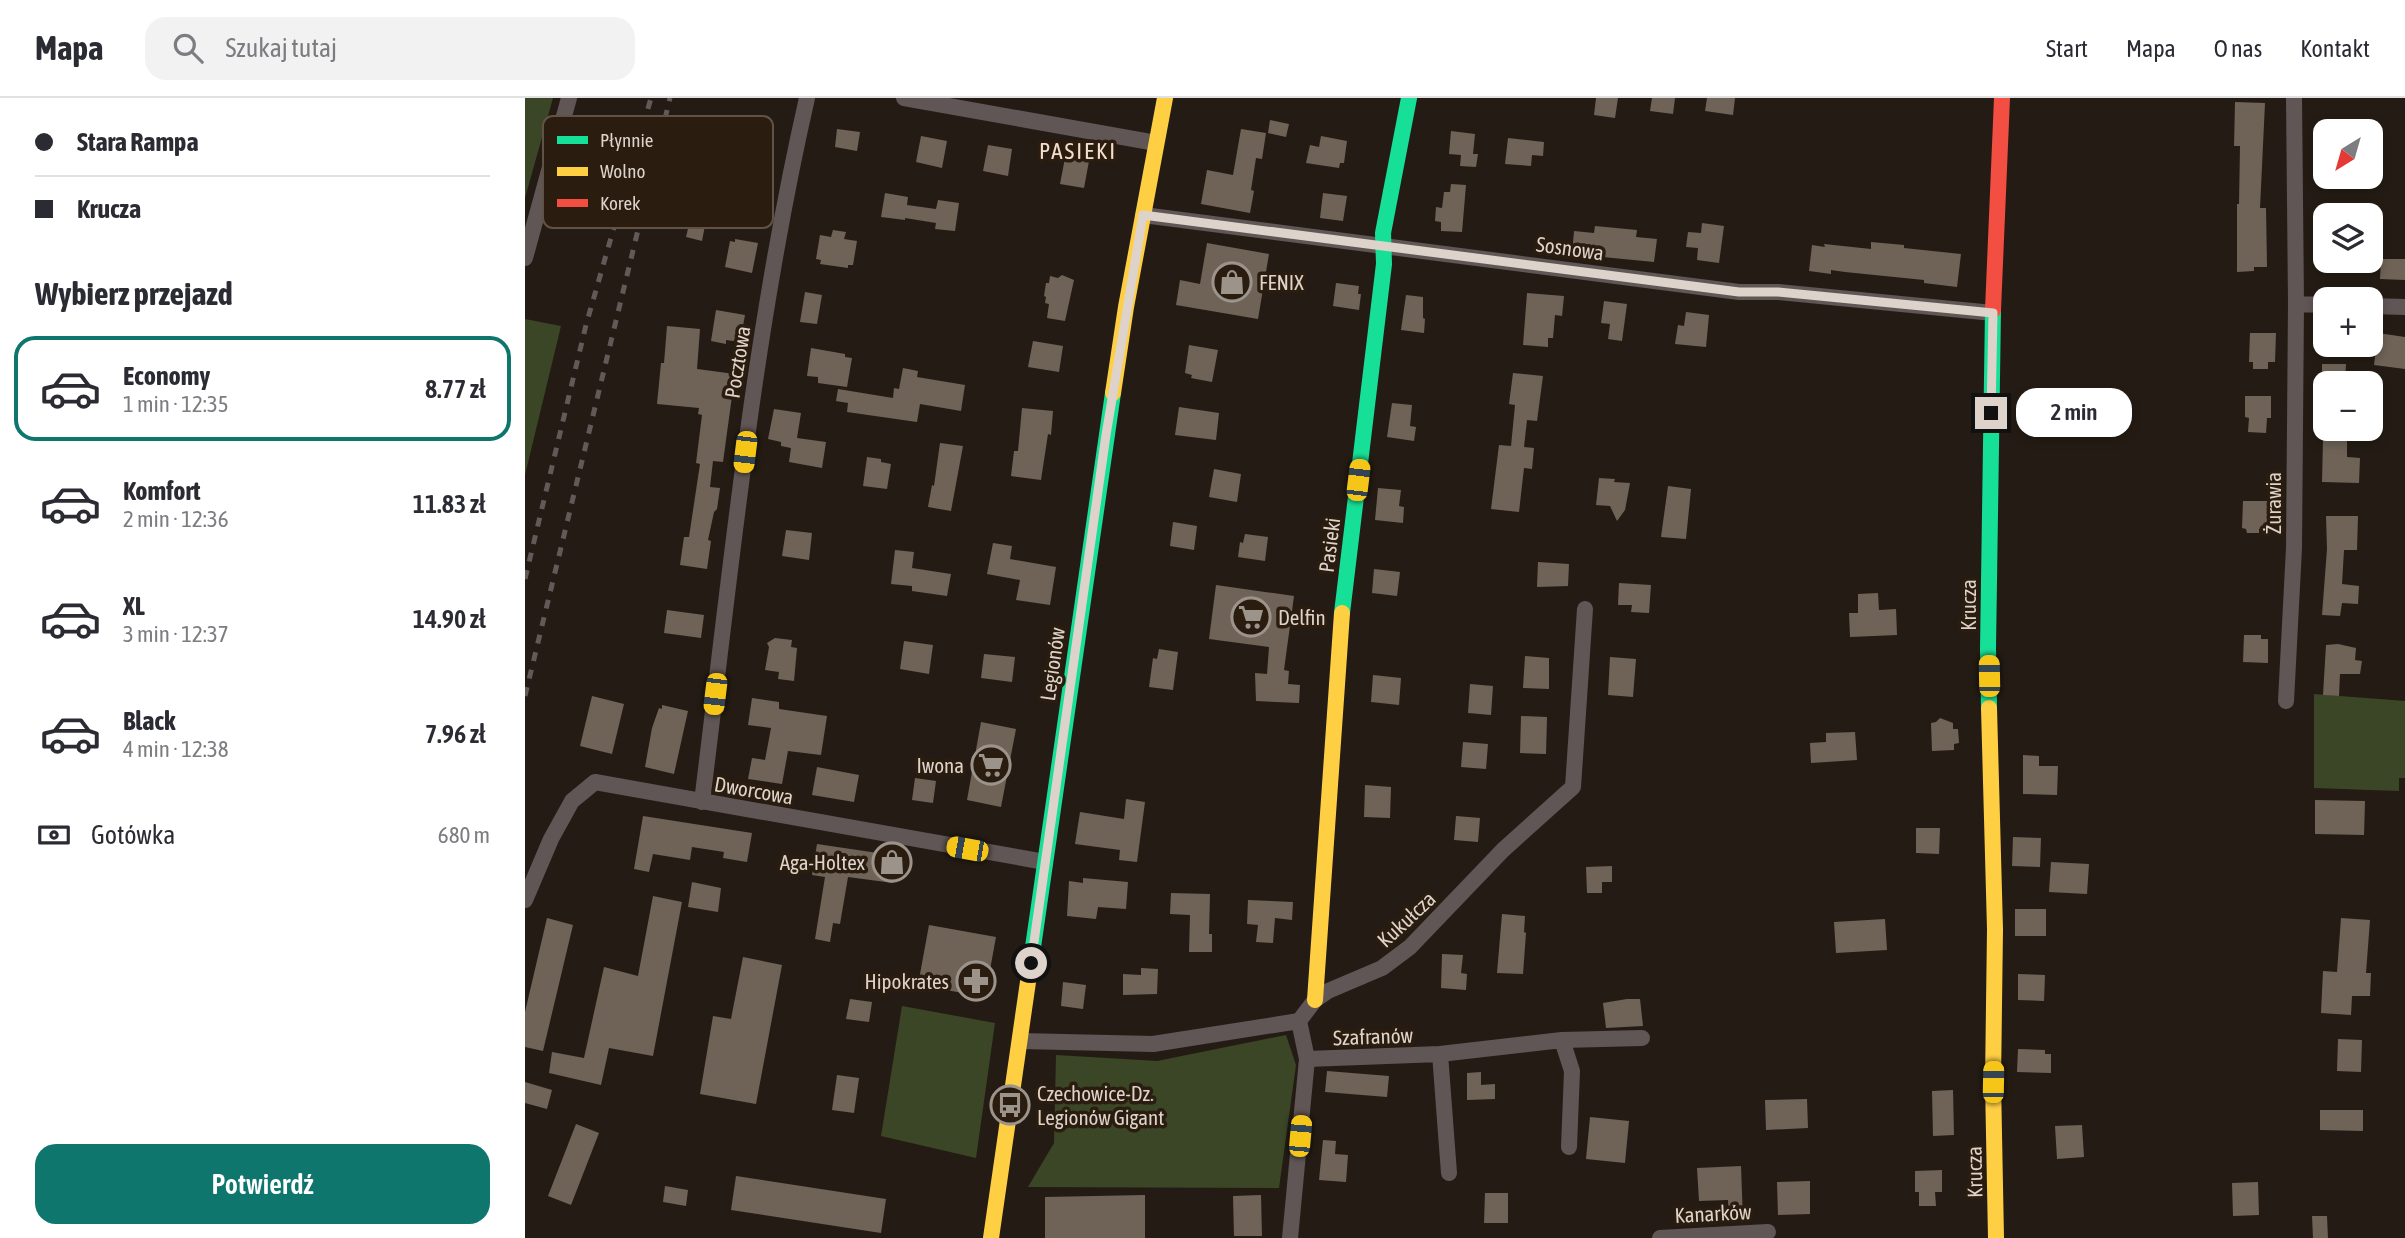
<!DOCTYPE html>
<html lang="pl">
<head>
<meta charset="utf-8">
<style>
	body { margin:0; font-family:"Asap Condensed",sans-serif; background:#f2f2f3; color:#2b2b33; height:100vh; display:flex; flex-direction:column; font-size:26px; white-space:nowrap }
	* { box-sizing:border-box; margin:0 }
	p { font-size:23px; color:#7c7c81 }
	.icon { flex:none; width:38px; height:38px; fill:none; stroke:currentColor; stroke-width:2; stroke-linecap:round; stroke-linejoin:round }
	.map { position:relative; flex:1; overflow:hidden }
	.panel { display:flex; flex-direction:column; background:#fff; width:525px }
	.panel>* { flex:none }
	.hud { display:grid; align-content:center; height:154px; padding:0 35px; background:#fff }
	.needle { width:46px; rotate:217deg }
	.buttons { position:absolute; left:1788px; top:21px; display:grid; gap:14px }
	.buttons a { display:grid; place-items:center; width:70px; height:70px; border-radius:14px; background:#fff; box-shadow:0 4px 10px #0003; font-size:35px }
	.end { position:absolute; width:32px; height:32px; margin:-16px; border:9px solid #ddd3ca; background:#111; box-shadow:0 0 0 4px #111 }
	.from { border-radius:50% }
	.bubble { position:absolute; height:49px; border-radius:21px; background:#fff; box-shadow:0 4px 10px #0003; font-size:23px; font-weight:600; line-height:49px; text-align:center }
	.car { position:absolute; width:21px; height:42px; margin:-21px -10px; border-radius:9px; box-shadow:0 0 5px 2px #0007; background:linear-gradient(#f5c518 24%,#345 0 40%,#f5c518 0 76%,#345 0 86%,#f5c518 0) }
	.hud b { display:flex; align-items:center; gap:24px; height:66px; font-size:26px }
	.hud b+b { border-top:2px solid #e1e1e2 }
	.hud i { width:18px; height:18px; background:#2b2b33 }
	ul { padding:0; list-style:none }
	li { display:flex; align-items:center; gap:21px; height:105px; margin:0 14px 10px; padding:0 21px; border:4px solid transparent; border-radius:21px }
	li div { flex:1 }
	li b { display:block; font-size:26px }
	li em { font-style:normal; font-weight:600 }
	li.selected { border-color:#0f766e }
	li>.icon { width:63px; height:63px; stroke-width:1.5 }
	h2 { padding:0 35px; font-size:32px; line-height:84px }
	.pay { display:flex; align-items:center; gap:18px; height:77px; padding:0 35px; font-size:26px }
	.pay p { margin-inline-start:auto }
	.action { display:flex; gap:14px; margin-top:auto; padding:14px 35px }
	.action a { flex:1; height:80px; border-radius:21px; background:#0f766e; color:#fff; font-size:28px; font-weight:600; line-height:80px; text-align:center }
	header { display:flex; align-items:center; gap:42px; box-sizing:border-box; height:98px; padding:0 35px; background:#fff; border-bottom:2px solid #e1e1e2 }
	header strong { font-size:33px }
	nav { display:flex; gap:38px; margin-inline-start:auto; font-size:24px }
	.search { width:490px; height:63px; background:#f2f2f3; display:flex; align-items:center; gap:18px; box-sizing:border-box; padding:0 24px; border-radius:21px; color:#7c7c81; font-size:26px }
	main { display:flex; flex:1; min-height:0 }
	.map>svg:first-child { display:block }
</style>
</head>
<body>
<header>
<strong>Mapa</strong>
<div class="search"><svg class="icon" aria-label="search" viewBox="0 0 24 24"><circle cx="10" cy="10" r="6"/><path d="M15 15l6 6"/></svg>Szukaj tutaj</div>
<nav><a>Start</a><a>Mapa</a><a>O nas</a><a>Kontakt</a></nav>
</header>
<main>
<section class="panel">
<div class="hud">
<b><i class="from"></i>Stara Rampa</b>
<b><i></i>Krucza</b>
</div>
<h2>Wybierz przejazd</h2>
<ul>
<li class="selected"><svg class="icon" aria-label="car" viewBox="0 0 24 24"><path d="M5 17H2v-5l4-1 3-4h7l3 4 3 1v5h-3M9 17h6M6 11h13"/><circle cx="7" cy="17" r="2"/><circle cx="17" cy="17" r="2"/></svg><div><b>Economy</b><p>1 min · 12:35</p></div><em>8.77 zł</em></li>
<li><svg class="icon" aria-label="car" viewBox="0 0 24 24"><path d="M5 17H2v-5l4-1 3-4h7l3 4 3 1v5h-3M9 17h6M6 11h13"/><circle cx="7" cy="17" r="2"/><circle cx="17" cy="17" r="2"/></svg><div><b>Komfort</b><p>2 min · 12:36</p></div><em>11.83 zł</em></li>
<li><svg class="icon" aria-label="car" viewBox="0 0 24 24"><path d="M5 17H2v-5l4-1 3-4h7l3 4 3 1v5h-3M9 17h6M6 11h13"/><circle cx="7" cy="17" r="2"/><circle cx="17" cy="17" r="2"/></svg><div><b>XL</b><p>3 min · 12:37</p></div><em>14.90 zł</em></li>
<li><svg class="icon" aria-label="car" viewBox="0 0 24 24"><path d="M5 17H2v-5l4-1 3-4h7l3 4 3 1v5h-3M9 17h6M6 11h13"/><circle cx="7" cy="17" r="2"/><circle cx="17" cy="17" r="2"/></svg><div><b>Black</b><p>4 min · 12:38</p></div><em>7.96 zł</em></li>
</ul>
<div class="pay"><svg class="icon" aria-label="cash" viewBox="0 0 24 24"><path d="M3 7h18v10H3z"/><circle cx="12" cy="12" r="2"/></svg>Gotówka<p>680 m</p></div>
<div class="action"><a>Potwierdź</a></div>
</section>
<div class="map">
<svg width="1880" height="1140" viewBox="0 0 1880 1140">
	<rect width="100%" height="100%" fill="#241c14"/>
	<path fill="#3a4626" d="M0 0H28L0 100Z
		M0 221 36 228 0 377Z
		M1789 596 1880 603V680H1874V693L1789 690Z
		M377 908 470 925 451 1060 356 1038Z
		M761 937 771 967 754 1090 503 1089 529 1045 531 957 632 963Z"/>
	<path fill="#6f6357" d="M1071 0H1093L1090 20 1069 17Z
		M1127 0H1150L1148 16 1125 13Z
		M1182 0H1210L1208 17 1180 13Z
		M1710 4 1740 5 1735 110H1741L1742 169H1729V173L1712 174V106H1714L1715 48H1709Z
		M745 22 764 26 761 39 743 35Z
		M312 31 335 34 332 53 310 49Z
		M716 31 741 35 737 61 731 60 726 92 729 93 725 115 676 106 682 72 708 77Z
		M926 33 950 36 948 56H953L951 69 935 68 936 57 924 56Z
		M396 38 422 43 417 70 391 64Z
		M796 38 822 43 819 65H815L814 70 781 65 785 47 794 49Z
		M983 40 1019 44 1018 58 1007 57 1006 68 980 66Z
		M463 47 487 51 483 78 458 73Z
		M540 60 564 63 559 90 535 86Z
		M926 86 941 87 937 134 916 133V124L910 123 911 109 917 110 919 94H925Z
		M360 95 383 99 382 107 411 111 413 102 434 105 430 133 410 131 411 125 380 120V122L356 119Z
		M798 95 822 98 818 123 795 120Z
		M166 118 181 122 177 143 161 139Z
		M1177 125 1199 128 1194 165 1172 162 1173 150 1161 149 1163 134 1176 135Z
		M1070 128 1112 132 1111 139 1132 141 1129 164 1047 156 1049 133 1069 135Z
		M308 132 321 134 319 141 332 143 328 167H323V170L295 166 296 162 291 161 295 137 306 139Z
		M210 141 233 145 227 175 200 169 205 143 210 144Z
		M1346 144 1379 147V150L1436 156 1432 189 1399 185V182L1320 174 1306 172V176L1284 173 1287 147 1300 149 1299 146 1346 151Z
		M682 145 744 156 733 221 651 207 655 182 675 186Z
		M1856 161H1880V182L1855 181Z
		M537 177 549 182 540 223 522 220 524 206 520 205 521 199 519 198 521 185H524L525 178 533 180Z
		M811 185 834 188 833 196H836L834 212 808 208Z
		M280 194 297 197 292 226 275 224Z
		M1002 195 1039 198 1037 218 1030 217 1028 240H1023V249L998 247Z
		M881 197 898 199V220L900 221 899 235 876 232Z
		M1079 203 1102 206 1097 243 1083 241 1085 226 1076 225Z
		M191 212 220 217 215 244 201 242V246L186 243Z
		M1161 214 1184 217 1181 249 1150 246 1153 227 1159 228Z
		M142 228 175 231 172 271 210 276 198 364 188 363 185 389 195 390 192 411 189 414 183 442 186 443 182 471 155 467 159 439H164L175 366 171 365 177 317 173 316 174 310 132 306 136 265H139Z
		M1725 235H1751L1750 264H1743V271H1728V264H1724Z
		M1853 235 1880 239V271L1849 267Z
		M508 243 538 248 534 274 503 269Z
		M664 247 693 252 687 284 666 280 667 277 660 275Z
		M286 250 320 256V259L327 260 322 289 293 285V279L282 278Z
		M1797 266H1821L1820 285H1797Z
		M378 270 393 273 392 279 440 287 436 313 395 306 392 324 322 314 323 305 311 303 313 291 368 300 369 290 374 291Z
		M988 275 1018 278 1012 323 1002 322 999 349 1009 350 1007 371 999 370 994 414 966 411 974 347 986 348 990 307 984 306Z
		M1720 298H1746V320H1742L1741 335 1723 334 1724 320 1720 319Z
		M867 305 887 307 885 328 891 329 889 343 862 339Z
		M654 309 694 315 691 342 650 337Z
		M497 310 528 313 526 337 523 336 516 382 486 378 489 353H493Z
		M249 311 276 315 272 340 301 344 297 370 264 364 266 350 256 348V344L243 341Z
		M1798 341 1822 342V359L1835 360 1834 385 1797 384Z
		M415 345 438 348 426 413 403 409 407 387 409 388Z
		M342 359 356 361V364L366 366 362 391 338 388Z
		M689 371 716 376 712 404 684 399Z
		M1074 380 1090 381 1089 384 1105 385 1100 412 1092 423 1085 408 1071 407Z
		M1143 388 1166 391 1161 441 1136 439Z
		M853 390 876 392 874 408 879 409 878 425 850 422Z
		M1718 403H1742L1743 430 1734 431V435H1722L1721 431 1717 430Z
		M1801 418H1833L1832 452H1819L1817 486 1834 488 1833 506 1817 505 1815 518 1797 517 1802 451Z
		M648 424 672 428 669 452 645 448Z
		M261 432 287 435 284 462 257 458Z
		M720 436 743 439 740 463 713 459 715 444 718 445Z
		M468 445 487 448 485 461 531 469 525 507 491 502 495 482 462 476Z
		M370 452 389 454 387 470 426 476 422 498 387 493V488L366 486Z
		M1013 464 1044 466 1043 488 1012 489Z
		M849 471 875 474 872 498 847 495Z
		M1094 485 1126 487 1124 515 1106 514 1107 507H1093Z
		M691 487 769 498 759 572 764 573 763 586 775 587 774 605 731 603 730 575 742 576 744 549 684 541Z
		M1353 495 1354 512 1371 511 1372 537 1325 539 1324 515H1333V496Z
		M142 512 179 517 176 540 139 535Z
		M1719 537H1736V541H1743V565L1718 564Z
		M250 540 267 542 266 549 272 550 269 583 253 581 254 574 240 572 244 549 242 545Z
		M379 543 408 547 404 576 375 571Z
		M1813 546 1831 550 1830 562 1837 563 1835 576H1815L1814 598 1798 597 1801 547Z
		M634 551 653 554 648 592 624 589 628 560 632 561Z
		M459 556 490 559 487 584 456 580Z
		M1000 558 1024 560V591L998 590Z
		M1085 559 1111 561 1108 599 1083 597Z
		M848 577 876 580 874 607 846 604Z
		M945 586 968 588 966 617 943 615Z
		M67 598 99 606 87 656 55 648Z
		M227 600 254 604V611L302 618 296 657 263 653 257 686 223 681 227 660 240 662 246 630 223 627Z
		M137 607 163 613 149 676 120 669 127 630 134 610 137 611Z
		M996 618 1022 619 1021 656 995 655Z
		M1415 620 1428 625V631H1433L1434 645 1429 646V652L1407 653 1406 625 1411 624Z
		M456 624 491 631 476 709 442 702Z
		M1330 634 1332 662 1286 665 1285 645 1301 644V635Z
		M938 644 963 646 961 671 936 669Z
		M1498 657 1514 658V668H1533L1532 697 1498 696Z
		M292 669 334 677 329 704 287 697Z
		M390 680 411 683 408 705 387 702Z
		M840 687 866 689 865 720 839 719Z
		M601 701 620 704 612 764 594 762 595 752 550 746 555 714 599 721Z
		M1790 702 1840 703 1839 737 1790 736Z
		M118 718 227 735 222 764 198 760 199 754 167 749 165 762 128 756 124 774 109 771Z
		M931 718 955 720 953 744 929 742Z
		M1391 730H1415L1414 756 1391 755Z
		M1488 739 1516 740 1515 769 1487 768Z
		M292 746 373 758 368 785 323 779 315 826 308 825 305 844 290 841 300 779 287 777Z
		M1526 764 1564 766 1562 796 1524 794Z
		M1087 768V784H1077V795H1062L1061 769Z
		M558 780 603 784 601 811 573 809 571 821 542 818 544 783 558 785Z
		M167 784 196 790 193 814 163 809Z
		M646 795 685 796 684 836H687V854H664L665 817 645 816Z
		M128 798 157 804 128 958 84 950 76 987 24 975 27 954 59 960 79 869 113 878Z
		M723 802 768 804 767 822 750 820 748 845 731 844 733 827 722 826Z
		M1490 811H1521V838H1490Z
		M977 816 1000 818 999 834 1001 835 998 876 972 875Z
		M22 820 48 827 18 953 0 949V914Z
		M1816 820 1845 822 1841 875H1846L1845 898H1827L1826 917 1796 915 1798 873 1812 874Z
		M1360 821 1362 852 1311 855 1309 824Z
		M404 827 471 839 460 899 393 887Z
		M917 856 938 857 936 875 942 876 941 892 916 890Z
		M218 859 257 867 231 1006 175 996 188 918 206 921Z
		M616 870 633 871 632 896 598 897V876L616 877Z
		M1493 876 1520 877 1519 903 1493 902Z
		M538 884 561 887 558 911 536 908Z
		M325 901 347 904 344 924 321 921Z
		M1102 901H1115L1118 928 1081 930 1078 905Z
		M1813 941 1837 942 1836 974 1812 973Z
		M1493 951 1520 952V956H1526V975L1492 974Z
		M802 973 864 978 862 999 800 994Z
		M956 974V987L970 986V1001L942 1002V975Z
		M312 977 334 980 329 1015 307 1012Z
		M0 984 27 992 22 1011 0 1005Z
		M1428 992 1429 1037 1408 1038 1407 993Z
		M1282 1001 1283 1030 1241 1032 1240 1002Z
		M1795 1012H1838V1033L1795 1032Z
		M1065 1019 1104 1023 1100 1065 1061 1061Z
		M51 1026 74 1035 46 1107 23 1098Z
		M1557 1027 1559 1059 1532 1061 1530 1028Z
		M798 1042 811 1043 810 1056 823 1057 821 1084 794 1082Z
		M1216 1068 1218 1123 1204 1124 1203 1102 1174 1103 1172 1070Z
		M1417 1072V1094H1410L1411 1108H1394V1094H1390V1073Z
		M211 1078 361 1101 356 1135 206 1112Z
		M1285 1083V1116L1253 1117 1252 1084Z
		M1733 1084 1734 1117 1708 1118 1707 1085Z
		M140 1088 163 1092 161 1108 138 1104Z
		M960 1095H983V1125H959Z
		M620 1097V1140H520V1099Z
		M736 1097 737 1138H709L708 1098Z
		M1787 1118H1802L1803 1140H1788Z"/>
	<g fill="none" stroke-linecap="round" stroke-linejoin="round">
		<path stroke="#605655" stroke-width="16" d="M379 0 631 45
			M618 117 1214 194H1253L1468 215
			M0 160 44 0
			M1771 206 1801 207
			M1846 208 1880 209
			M1761 603 1769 450 1771 206 1769 0
			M177 704C206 469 229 232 282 0
			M0 802 26 741 47 703 70 684 520 764
			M1037 942 1047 973 1044 1049
			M495 943 628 946 774 923 790 902 803 893 857 870 885 849 978 752 1048 689 1060 511
			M915 956 1037 942 1117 940
			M782 961 915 956 924 1075
			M765 1140 782 961 774 923
			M1135 1140 1243 1134"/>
		<path stroke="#16e098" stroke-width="16" d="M817 515 859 166 858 135 884 0
			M1464 610 1463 551 1468 212
			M506 863 588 295"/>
		<path stroke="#ffcf43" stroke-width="16" d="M588 295 601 209 640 0
			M1464 610 1470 831 1468 984 1471 1140
			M790 902 817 515
			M466 1140 506 863"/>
		<path stroke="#f24e42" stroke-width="16" d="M1468 212 1477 0"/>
		<path stroke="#625a58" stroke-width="5" stroke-dasharray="9 9" stroke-linecap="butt" d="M0 481 61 227 126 0
			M0 598 145 0"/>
	</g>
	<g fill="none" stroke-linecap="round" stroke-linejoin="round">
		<path stroke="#ddd3ca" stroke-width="9" d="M506 865 581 337 618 117 1214 194H1253L1468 215 1466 315"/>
	</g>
	<defs>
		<g id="shop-ring" transform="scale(2.0125)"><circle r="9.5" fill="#2a1c0e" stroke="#9c938a" stroke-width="1.5"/><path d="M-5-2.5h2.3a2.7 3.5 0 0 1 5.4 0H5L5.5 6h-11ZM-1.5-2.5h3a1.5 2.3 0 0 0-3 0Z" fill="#9c938a"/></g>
		<g id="supermarket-ring" transform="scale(2.0125)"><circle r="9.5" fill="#2a1c0e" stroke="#9c938a" stroke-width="1.5"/><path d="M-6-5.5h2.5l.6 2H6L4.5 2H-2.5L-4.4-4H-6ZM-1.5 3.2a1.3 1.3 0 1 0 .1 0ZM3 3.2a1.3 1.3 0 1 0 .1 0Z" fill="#9c938a"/></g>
		<g id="pharmacy-ring" transform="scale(2.0125)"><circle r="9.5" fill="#2a1c0e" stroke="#9c938a" stroke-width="1.5"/><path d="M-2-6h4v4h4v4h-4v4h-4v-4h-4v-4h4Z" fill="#9c938a"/></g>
		<g id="bus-ring" transform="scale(2.0125)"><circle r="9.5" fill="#2a1c0e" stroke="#9c938a" stroke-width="1.5"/><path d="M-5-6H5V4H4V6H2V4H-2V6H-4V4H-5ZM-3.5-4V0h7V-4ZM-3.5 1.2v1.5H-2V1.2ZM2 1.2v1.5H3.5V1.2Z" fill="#9c938a"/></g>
	</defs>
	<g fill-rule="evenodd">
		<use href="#shop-ring" x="707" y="184"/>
		<use href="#supermarket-ring" x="726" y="519"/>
		<use href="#supermarket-ring" x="466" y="667"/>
		<use href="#shop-ring" x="367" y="764"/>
		<use href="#pharmacy-ring" x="451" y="883"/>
		<use href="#bus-ring" x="485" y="1007"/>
	</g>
	<g text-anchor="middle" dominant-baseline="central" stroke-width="7" stroke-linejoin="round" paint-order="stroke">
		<g font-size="21" fill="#ddd3ca" stroke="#2a1c0e">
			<text transform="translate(1045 150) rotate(8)">Sosnowa</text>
			<text transform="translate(212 264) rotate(-81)">Pocztowa</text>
			<text transform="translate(1748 405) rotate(-90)">Żurawia</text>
			<text transform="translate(804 447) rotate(-83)">Pasieki</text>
			<text transform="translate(1443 507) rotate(-90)">Krucza</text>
			<text transform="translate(527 566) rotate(-82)">Legionów</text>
			<text transform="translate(229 692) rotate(10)">Dworcowa</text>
			<text transform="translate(881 821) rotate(-43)">Kukułcza</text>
			<text transform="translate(848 938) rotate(-2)">Szafranów</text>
			<text transform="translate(1449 1074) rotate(-91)">Krucza</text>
			<text transform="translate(1188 1115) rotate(-3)">Kanarków</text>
		</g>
		<g font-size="21" fill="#ddd3ca" stroke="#2a1c0e" text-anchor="start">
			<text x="734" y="184">FENIX</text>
			<text x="753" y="519">Delfin</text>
			<text x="439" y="667" text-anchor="end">Iwona</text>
			<text x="340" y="764" text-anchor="end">Aga-Holtex</text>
			<text x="424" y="883" text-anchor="end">Hipokrates</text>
			<text x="512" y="995">Czechowice-Dz.<tspan x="512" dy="24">Legionów Gigant</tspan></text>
		</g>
		<g font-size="23" letter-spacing="2" fill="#f2decc" stroke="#2a1c0e">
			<text x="553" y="53">PASIEKI</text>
		</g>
	</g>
	<rect x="18" y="18" width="230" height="112" rx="10" fill="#2a1c0e" stroke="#605346" stroke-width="2"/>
	<rect x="32" y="38" width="31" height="8" fill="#16e098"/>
	<rect x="32" y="69" width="31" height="9" fill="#ffcf43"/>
	<rect x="32" y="101" width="31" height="8" fill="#f24e42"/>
	<g font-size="19" fill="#ddd3ca">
		<text x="75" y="49">Płynnie</text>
		<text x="75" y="80">Wolno</text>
		<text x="75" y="112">Korek</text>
	</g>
</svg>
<div class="buttons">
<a><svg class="needle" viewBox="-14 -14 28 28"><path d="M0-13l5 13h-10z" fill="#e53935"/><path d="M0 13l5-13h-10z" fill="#7c7c81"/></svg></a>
<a><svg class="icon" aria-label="layers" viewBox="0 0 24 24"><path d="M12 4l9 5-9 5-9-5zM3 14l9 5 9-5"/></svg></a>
<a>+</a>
<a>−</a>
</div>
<i class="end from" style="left:506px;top:865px"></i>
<i class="end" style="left:1466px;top:315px"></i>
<div class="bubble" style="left:1491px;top:290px;width:116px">2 min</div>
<i class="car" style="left:220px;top:354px;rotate:187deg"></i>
<i class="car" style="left:833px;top:382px;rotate:7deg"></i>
<i class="car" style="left:1464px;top:578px;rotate:359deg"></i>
<i class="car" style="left:190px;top:596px;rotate:187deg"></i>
<i class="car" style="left:442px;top:751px;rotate:280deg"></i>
<i class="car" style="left:1468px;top:984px;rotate:1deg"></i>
<i class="car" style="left:775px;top:1038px;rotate:5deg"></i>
</div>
</main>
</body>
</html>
